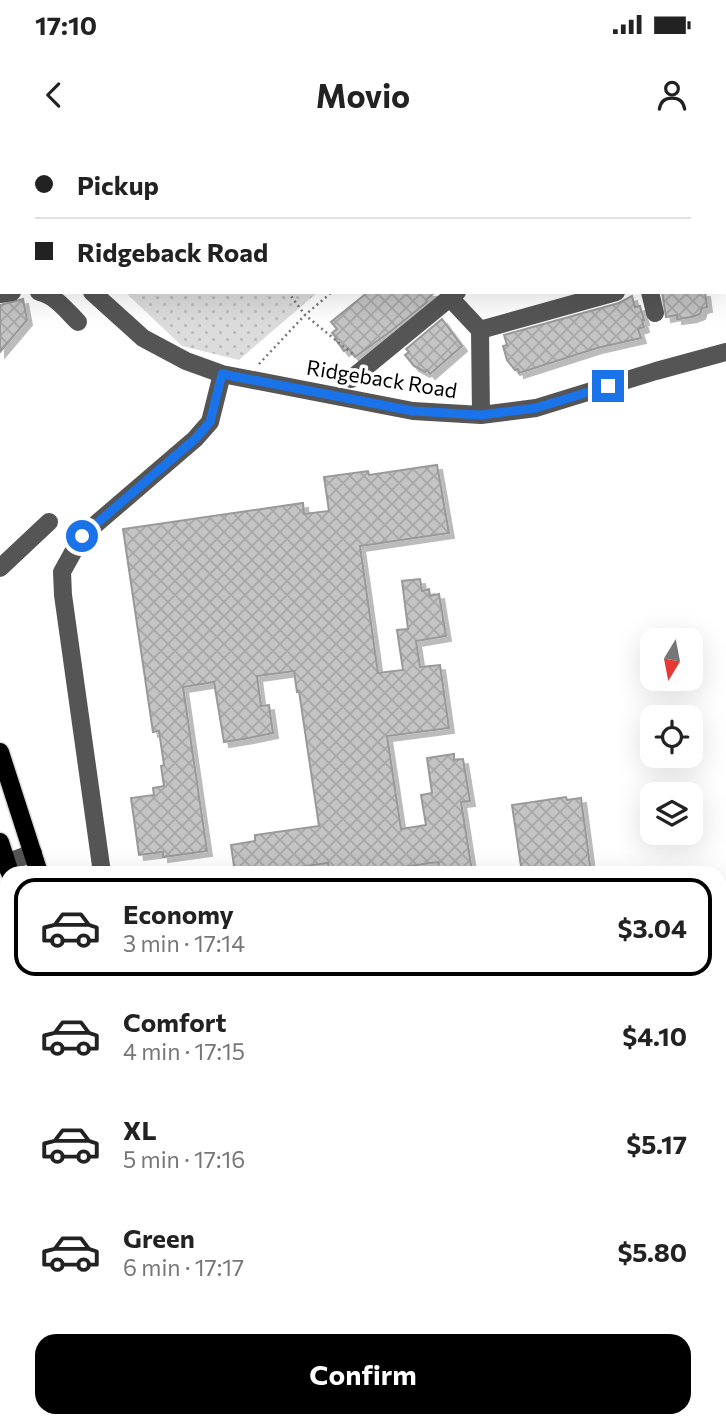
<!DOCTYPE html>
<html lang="en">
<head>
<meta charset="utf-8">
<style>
	body { margin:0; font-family:Commissioner,sans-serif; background:#f6f6f6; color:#222; height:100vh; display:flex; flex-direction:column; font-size:26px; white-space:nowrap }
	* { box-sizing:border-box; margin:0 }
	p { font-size:23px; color:#767676 }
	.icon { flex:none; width:38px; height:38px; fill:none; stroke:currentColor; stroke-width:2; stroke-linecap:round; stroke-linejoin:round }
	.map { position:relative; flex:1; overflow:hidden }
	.panel { position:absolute; left:0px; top:726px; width:726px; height:562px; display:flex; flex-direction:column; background:#fff; border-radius:21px 21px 0 0; box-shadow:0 7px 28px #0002 }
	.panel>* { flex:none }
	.banner { position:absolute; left:0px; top:0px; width:726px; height:154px; box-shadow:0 7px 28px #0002; display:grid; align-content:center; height:154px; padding:0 35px; background:#fff }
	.needle { width:46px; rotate:190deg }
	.buttons { position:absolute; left:640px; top:488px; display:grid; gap:14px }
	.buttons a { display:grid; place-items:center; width:63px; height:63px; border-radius:14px; background:#fff; box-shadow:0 7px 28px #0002; font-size:35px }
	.end { position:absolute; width:32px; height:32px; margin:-16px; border:9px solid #1a73e8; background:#fff; box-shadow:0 0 0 4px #fff }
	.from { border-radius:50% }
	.banner b { display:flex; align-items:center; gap:24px; height:66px; font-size:26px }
	.banner b+b { border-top:2px solid #e0e0e0 }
	.banner i { width:18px; height:18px; background:#222 }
	ul { padding:12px 0 0; list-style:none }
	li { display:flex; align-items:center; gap:21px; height:98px; margin:0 14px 10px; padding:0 21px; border:4px solid transparent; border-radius:21px }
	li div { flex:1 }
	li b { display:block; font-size:26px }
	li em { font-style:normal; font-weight:700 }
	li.current { border-color:#000 }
	li>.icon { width:63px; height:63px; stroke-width:1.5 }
	.primary-button { display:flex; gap:14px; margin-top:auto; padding:14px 35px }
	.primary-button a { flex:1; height:80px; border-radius:21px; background:#000; color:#fff; font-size:28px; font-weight:700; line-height:80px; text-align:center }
	.status { display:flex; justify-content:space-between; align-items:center; height:49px; padding:0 35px; background:#fff; direction:ltr }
	.status svg { height:19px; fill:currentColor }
	header { display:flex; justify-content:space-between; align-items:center; height:91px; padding:0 35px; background:#fff; font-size:32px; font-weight:700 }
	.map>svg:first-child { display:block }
</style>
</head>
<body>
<div class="status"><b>17:10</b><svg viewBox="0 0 49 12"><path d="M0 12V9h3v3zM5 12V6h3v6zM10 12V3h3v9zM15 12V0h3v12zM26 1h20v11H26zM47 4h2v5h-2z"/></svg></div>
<header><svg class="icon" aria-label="back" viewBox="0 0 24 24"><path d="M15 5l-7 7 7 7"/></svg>Movio<svg class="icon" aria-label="person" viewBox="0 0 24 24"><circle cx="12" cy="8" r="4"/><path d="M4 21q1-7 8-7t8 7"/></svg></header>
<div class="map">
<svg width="726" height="1287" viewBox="0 0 726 1287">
	<defs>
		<pattern id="grass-tufts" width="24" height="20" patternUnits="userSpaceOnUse" patternTransform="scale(1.75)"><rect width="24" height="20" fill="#dcdcdc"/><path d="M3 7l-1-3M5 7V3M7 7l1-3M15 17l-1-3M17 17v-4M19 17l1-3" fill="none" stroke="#bbb"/></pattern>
		<pattern id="forest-firs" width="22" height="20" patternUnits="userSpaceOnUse" patternTransform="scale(1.75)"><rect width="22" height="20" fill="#dcdcdc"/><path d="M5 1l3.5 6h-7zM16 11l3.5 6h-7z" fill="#bbb"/></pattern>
		<pattern id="park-dots" width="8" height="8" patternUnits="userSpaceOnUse" patternTransform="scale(1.75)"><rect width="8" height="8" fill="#dcdcdc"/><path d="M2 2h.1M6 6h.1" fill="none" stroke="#bbb" stroke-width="1.8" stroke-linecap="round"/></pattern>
		<pattern id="building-cross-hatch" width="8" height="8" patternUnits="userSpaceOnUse" patternTransform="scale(1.75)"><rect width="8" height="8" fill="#c4c4c4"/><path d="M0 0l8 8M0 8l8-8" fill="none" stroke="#a7a7a7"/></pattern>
		<filter id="shadow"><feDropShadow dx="5" dy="5" stdDeviation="0" flood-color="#0004"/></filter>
	</defs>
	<rect width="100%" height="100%" fill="#fff"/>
	<path fill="url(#grass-tufts)" d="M224 1281H364L373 1287H229Z"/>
	<path fill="url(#forest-firs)" d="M719 1169H726V1287H566L557 1281H719Z"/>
	<path fill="url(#park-dots)" d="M286 0H498L284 2Z
		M125 152H318L239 220 182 206Z"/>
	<path fill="url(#building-cross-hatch)" stroke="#999" stroke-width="2" filter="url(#shadow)" d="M368 152H435L426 160 427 162 391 191 355 217 348 208 344 211 336 200 337 199 332 193 337 189 331 182Z
		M662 152H705L707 167 702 168 700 174 692 177 677 179V175L666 177Z
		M632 156 635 167 640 166 644 180H642L644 187 638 189 641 198 597 208 519 233 518 229 515 230 507 220 503 206 507 205 504 195 619 163Z
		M23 159 27 180 0 212V165Z
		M442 179 462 206 430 234 427 230 425 232 414 226 405 215 409 212 406 209Z
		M437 325 449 393 360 406 378 533 403 530 397 490 408 489 402 441 420 439 422 451 429 449 430 456 439 454 446 496 416 501 420 527 440 525 449 588 387 596 401 689 426 685 421 655 432 653 427 618 454 614V620L463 619 470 661 461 662 472 731 440 733 438 722 359 733H329L328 723 258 733H235L231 705 255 701V695L319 686 299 551 297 552 294 531 257 536 261 566 269 565 273 593 249 598 224 602 214 542 183 547 207 711 163 717V712L139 715 131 658 154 655 153 648 164 646 161 626 164 625 159 591 153 592 123 389 303 363 304 374 329 371 324 337 368 331 369 335Z
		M566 657 567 660 581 658 591 733H522L512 665Z"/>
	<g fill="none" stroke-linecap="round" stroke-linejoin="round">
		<g stroke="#dbdbdb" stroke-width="21">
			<path id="major" d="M0 612 39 733
				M0 702 10 733
				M432 1281 441 1287"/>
		</g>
		<path stroke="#777" stroke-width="2.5" stroke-dasharray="2 3.5" stroke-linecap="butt" d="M277 2 280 0
			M509 2 511 0
			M288 152 305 175 354 215
			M259 224 305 175 332 152
			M719 1228 726 1232"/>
		<path stroke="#555" stroke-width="18" d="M12 0V2
			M157 0 159 2
			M123 2V0
			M629 2 631 0
			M0 45 2 41
			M0 70 2 71
			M39 152C55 155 67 171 78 182
			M92 152 143 198 186 221 222 234 413 271 481 275 536 268 656 231 726 212
			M650 152 655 173
			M0 154 12 152
			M450 158 480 190 481 275
			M480 190 616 152
			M351 239 457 152
			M0 428 49 382
			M0 725 33 713
			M102 733 63 455 62 432 82 396 195 299 210 282 222 234
			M0 800 7 797
			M0 881 7 893
			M719 912 726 911
			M0 1132H7
			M137 1281 141 1287"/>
		<use href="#major" stroke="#000" stroke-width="18"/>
	</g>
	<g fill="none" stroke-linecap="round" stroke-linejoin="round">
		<path stroke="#1a73e8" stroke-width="9" d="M82 396 195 299 210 282 222 234 413 271 481 275 536 268 608 246"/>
	</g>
	<g text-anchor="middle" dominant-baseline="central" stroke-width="7" stroke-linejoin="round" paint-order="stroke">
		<g font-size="21" fill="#000" stroke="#fff">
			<text transform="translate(382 238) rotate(9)">Ridgeback Road</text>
		</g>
	</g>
</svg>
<div class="buttons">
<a><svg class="needle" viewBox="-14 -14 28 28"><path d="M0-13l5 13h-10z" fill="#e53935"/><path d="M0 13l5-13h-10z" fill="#767676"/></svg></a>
<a><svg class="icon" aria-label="locate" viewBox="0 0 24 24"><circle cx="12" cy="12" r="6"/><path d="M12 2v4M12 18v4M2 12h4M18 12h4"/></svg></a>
<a><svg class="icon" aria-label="layers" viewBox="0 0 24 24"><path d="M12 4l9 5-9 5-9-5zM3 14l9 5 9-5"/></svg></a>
</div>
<i class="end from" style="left:82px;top:396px"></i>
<i class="end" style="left:608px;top:246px"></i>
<div class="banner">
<b><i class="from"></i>Pickup</b>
<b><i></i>Ridgeback Road</b>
</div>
<section class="panel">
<ul>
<li class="current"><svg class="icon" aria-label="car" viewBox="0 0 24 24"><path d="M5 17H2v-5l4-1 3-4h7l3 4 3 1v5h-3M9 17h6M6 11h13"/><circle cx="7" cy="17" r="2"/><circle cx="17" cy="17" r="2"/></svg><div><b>Economy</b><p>3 min · 17:14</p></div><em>$3.04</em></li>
<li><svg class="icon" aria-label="car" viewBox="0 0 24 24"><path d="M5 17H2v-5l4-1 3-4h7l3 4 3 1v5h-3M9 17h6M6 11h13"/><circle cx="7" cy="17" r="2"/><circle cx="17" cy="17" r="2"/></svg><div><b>Comfort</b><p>4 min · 17:15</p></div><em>$4.10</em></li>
<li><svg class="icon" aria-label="car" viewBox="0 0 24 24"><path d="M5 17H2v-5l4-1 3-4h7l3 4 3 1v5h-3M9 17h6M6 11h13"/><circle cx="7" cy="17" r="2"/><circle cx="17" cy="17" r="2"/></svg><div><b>XL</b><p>5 min · 17:16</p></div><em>$5.17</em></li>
<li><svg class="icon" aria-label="car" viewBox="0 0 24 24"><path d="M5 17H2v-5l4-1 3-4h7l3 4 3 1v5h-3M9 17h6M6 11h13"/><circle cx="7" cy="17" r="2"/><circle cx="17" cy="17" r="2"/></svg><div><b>Green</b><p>6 min · 17:17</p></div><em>$5.80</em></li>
</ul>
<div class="primary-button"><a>Confirm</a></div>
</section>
</div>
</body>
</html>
